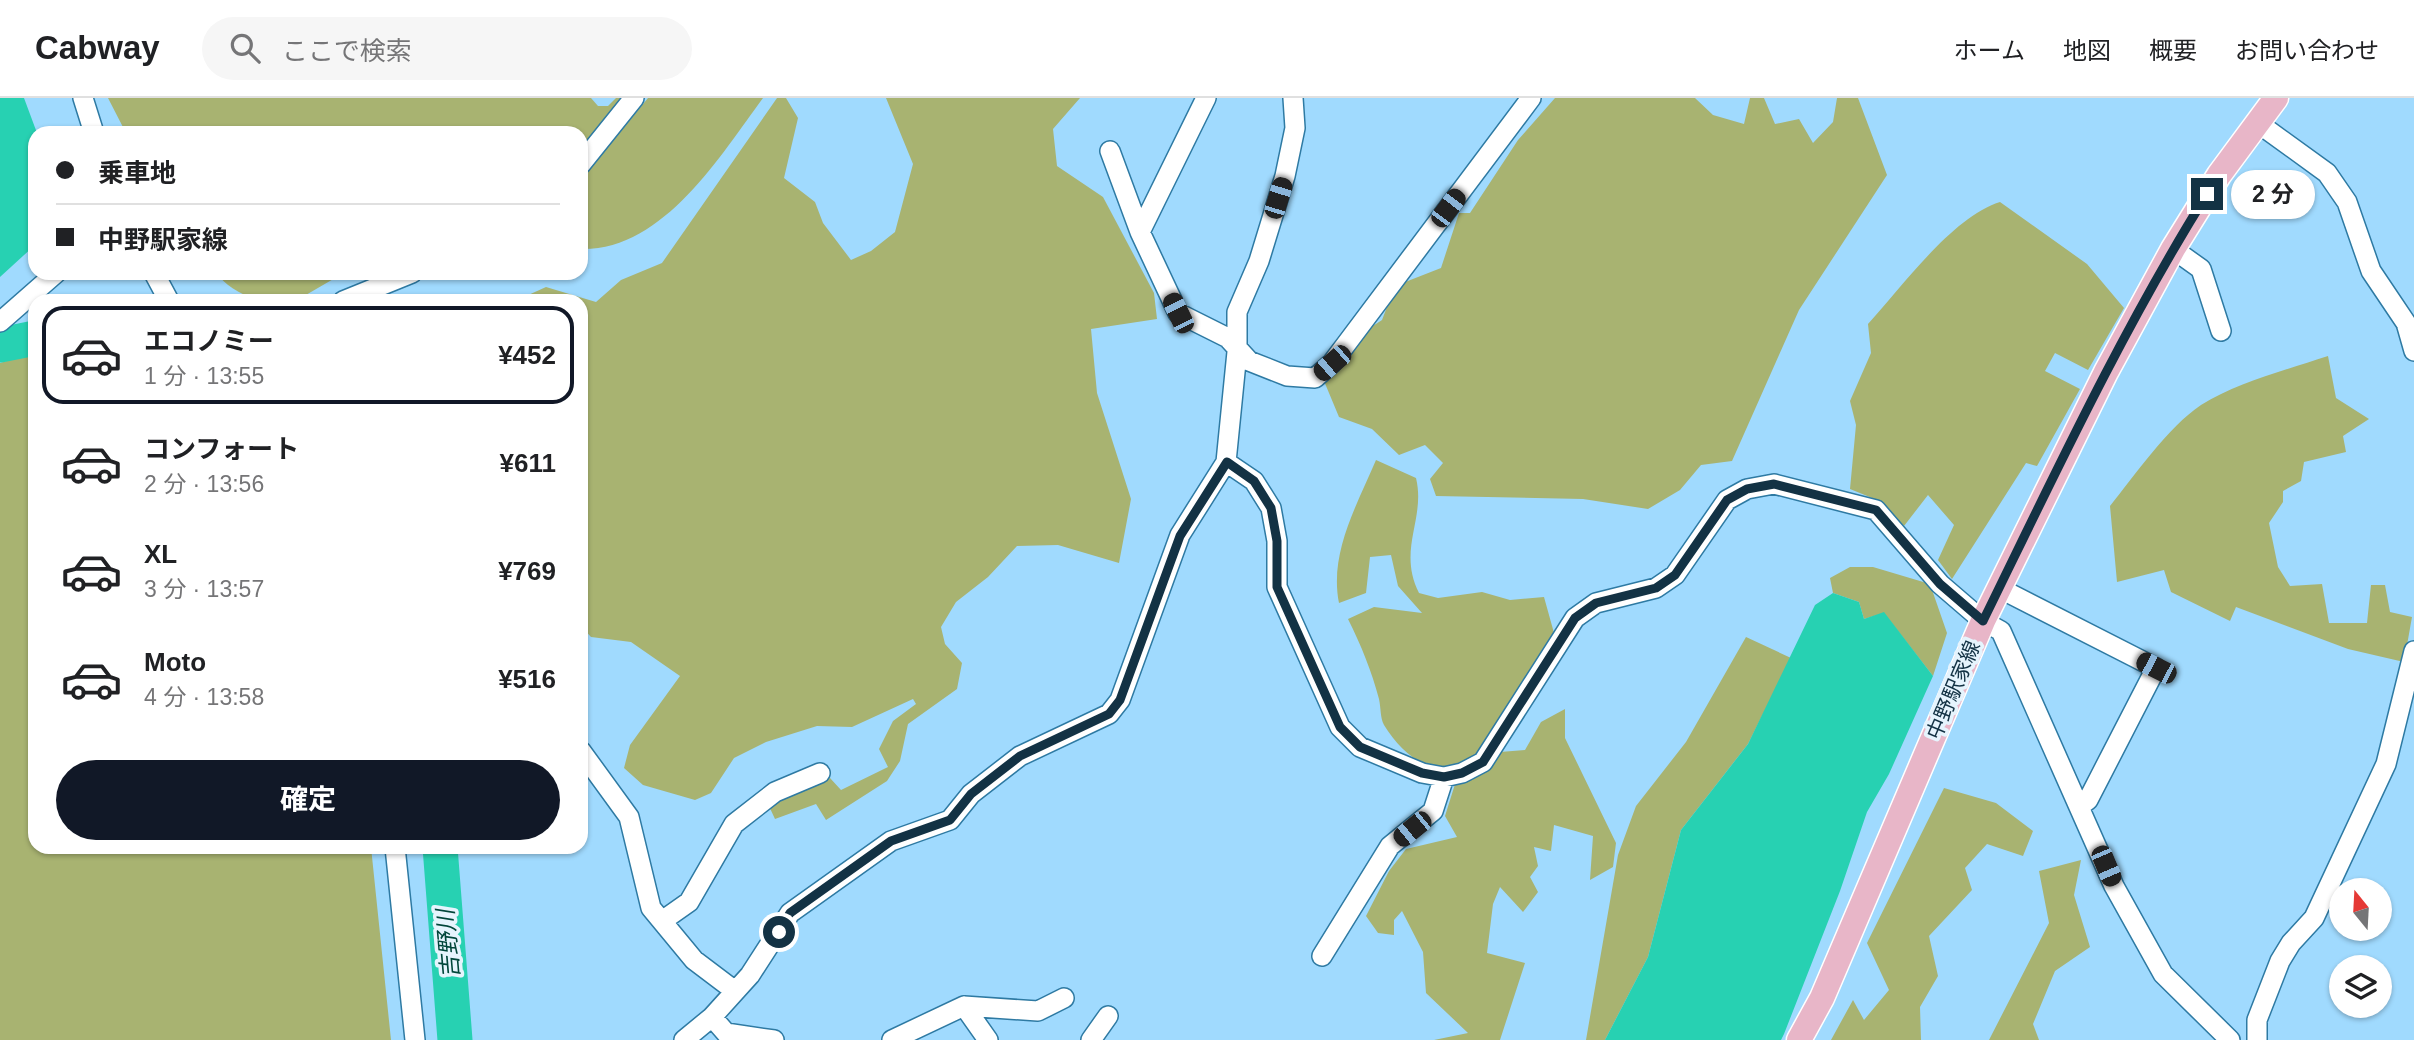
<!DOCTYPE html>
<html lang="ja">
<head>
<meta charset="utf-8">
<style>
	body { margin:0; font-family:Arial,"Noto Sans JP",sans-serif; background:#f6f6f6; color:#202124; height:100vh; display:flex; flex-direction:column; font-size:26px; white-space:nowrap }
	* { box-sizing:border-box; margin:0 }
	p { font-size:23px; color:#757577 }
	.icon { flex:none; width:38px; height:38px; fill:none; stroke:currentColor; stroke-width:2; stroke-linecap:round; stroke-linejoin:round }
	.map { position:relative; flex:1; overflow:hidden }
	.drawer { position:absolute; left:28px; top:196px; width:560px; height:560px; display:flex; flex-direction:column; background:#fff; border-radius:21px; box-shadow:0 2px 5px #0004 }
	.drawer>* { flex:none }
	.top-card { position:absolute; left:28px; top:28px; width:560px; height:154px; border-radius:21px; box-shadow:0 2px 5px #0004; display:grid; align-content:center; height:154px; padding:0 28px; background:#fff }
	.needle { width:46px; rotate:342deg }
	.tools { position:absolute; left:2329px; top:780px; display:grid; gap:14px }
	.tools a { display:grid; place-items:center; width:63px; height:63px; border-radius:50%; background:#fff; box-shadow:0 2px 5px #0004; font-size:35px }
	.end { position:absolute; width:32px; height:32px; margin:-16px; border:9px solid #133244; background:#fff; box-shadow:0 0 0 4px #fff }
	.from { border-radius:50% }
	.bubble { position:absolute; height:49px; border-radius:24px; background:#fff; box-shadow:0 2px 5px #0004; font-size:23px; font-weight:700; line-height:49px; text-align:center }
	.car { position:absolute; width:21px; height:42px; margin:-21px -10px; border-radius:9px; box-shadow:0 0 5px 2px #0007; background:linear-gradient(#222 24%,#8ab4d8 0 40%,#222 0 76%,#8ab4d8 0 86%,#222 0) }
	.top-card b { display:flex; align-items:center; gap:24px; height:66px; font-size:26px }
	.top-card b+b { border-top:2px solid #e0e0e0 }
	.top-card i { width:18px; height:18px; background:#202124 }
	ul { padding:12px 0 0; list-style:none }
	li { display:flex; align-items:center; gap:21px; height:98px; margin:0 14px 10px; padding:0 14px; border:4px solid transparent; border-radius:21px }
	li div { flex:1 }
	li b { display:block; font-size:26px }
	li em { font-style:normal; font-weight:700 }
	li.selected { border-color:#111827 }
	li>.icon { width:63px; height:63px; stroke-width:1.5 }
	.cta { display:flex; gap:14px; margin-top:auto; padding:14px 28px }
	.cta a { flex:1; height:80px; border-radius:42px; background:#111827; color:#fff; font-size:28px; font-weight:700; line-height:80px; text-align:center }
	header { display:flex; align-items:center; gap:42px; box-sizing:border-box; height:98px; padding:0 35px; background:#fff; border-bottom:2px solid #e0e0e0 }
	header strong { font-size:33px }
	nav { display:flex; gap:38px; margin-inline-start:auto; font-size:24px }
	.search { width:490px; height:63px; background:#f6f6f6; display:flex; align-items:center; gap:18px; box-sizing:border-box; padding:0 24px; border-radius:38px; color:#757577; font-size:26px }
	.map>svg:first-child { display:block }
</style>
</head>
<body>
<header>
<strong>Cabway</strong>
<div class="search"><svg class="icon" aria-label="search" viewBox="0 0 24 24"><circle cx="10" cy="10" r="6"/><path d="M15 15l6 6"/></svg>ここで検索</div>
<nav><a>ホーム</a><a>地図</a><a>概要</a><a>お問い合わせ</a></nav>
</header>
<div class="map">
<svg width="2414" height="942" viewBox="0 0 2414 942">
	<rect width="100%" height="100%" fill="#a0dafe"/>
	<path fill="#a8b371" d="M108 0H591L598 8H608L616 0H627L581 61V35H126Z
		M648 0H763C720 58 663 153 581 151V82Z
		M777 0H786L798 20 784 80 815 104 823 125 851 162 871 153 895 134 913 66 886 0H1080L1053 31 1057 68 1103 99 1154 195 1157 221 1091 231 1097 295 1131 401 1119 465 1058 447 1017 448 988 479 956 504 941 529 945 546 962 565 957 591 908 626 900 663 887 683 826 722 816 706 775 721 768 706 800 689 830 680 841 692 888 669 879 651 893 623 916 606 913 601 852 629 817 628 766 644 734 660 711 695 695 702 643 687 624 670 630 647 680 578 631 544 591 539 581 528V203H515L546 189 596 204 621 182 662 165Z
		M1555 0H1695L1713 17 1744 26 1750 0H1764L1775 26 1799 21 1813 45 1833 24 1837 0H1858L1887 77 1799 212 1732 363 1701 367 1680 392 1648 411 1583 401 1436 398 1430 381 1443 365 1425 347 1399 357 1372 331 1339 319 1324 283 1362 235 1382 222 1395 188 1441 170 1459 115H1470L1518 42Z
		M2000 104 2087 166 2124 210 2088 272 2055 255 2045 273 2080 291 2037 368 2026 365 1952 481 1938 462 1954 427 1928 397 1904 428 1882 404 1850 391 1856 327 1850 303 1871 255 1868 226C1902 189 1952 119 2000 104Z
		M217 175H345C328 183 313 194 296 202 274 212 229 196 217 175Z
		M35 254V749H371L391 942H0V265Z
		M2328 258 2336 300 2369 321 2343 338 2346 354 2304 364 2301 383 2283 393V404L2269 425 2278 469 2290 488 2322 486 2329 525H2367L2371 487H2385L2390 514 2412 519 2404 564 2348 551 2236 509 2230 523 2171 494 2164 472 2117 484 2110 408C2135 377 2168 329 2201 307 2238 284 2286 272 2328 258Z
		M1376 362 1416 380C1426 421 1397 451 1419 495L1438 500 1482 494 1510 502 1544 499 1554 535C1534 567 1504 628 1480 653 1444 689 1406 663 1384 627 1380 620 1381 610 1379 601 1372 574 1361 547 1348 521L1374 509 1422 515 1398 488 1391 457 1370 459 1366 495 1339 505C1329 455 1357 407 1376 362Z
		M1850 469H1873L1930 486 1947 535 1933 578 1884 515 1864 521 1859 504 1833 495 1830 480Z
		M1746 539 1791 560 1748 646 1681 732 1648 859 1605 942H1586L1618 757 1636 708 1686 644Z
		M1565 611V640L1616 745 1613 769 1590 782 1593 738 1554 727 1551 753 1534 749 1538 768 1530 779 1538 794 1523 814 1500 789 1493 806 1487 855 1525 865 1500 942H1434L1468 935 1426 895 1423 854 1402 813 1394 822V837L1378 835 1366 818 1389 773 1406 751 1457 739 1445 718 1456 683 1500 654 1525 652 1541 624Z
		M1944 690 1996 705 2033 733 2023 758 1987 746 1965 770 1972 792 1929 838 1938 878 1920 909 1921 942H1831L1853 902 1864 922 1889 892 1867 845Z
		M2081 762 2074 797 2090 849 2055 873 2033 926 2039 942H1989L2049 825 2039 773Z"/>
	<path fill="#27d1b2" d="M0 0H24L37 35 35 147 0 179Z
		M1833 495 1859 504 1864 521 1884 514 1933 578 1889 676 1867 714 1840 793 1784 936 1781 942H1605L1648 859 1681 732 1748 646 1815 507Z"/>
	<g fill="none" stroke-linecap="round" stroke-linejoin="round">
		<path stroke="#27d1b2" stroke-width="35" d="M0 247 35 240
			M440 749 455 942"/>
		<g stroke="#2e7aa3" stroke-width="22">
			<path id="minor" d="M83 0 94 35
				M2258 25 2327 75 2347 104 2371 173 2406 225 2414 253
				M1110 53 1140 134 1178 215 1228 240 1249 263 1287 278 1315 280 1332 265 1531 0
				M581 66 634 0
				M1140 134 1206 0
				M2173 151 2201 171 2221 233
				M154 175 169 203
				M343 203 412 175
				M0 224 56 175
				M1226 364 1254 383 1271 410 1277 443V489L1340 629 1360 649 1422 675 1444 679 1462 675 1483 664 1575 520 1596 505 1656 490 1675 477 1727 402 1747 391 1774 386 1876 412 1940 486 1983 523 2001 533 2114 788 2163 876 2230 942
				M1999 490 2156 570 2088 702 2080 708
				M581 653 629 719 651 810 694 862 735 893
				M395 749 415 942
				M662 823 689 804 734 726 775 694 820 675
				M1322 858 1390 748 1433 713 1444 679
				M964 908 988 942
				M712 919 726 935 774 942
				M684 942 712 919 750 877 790 815 891 743 950 722 971 696 1020 658 1109 616 1120 602 1180 437 1226 364 1237 254V214L1259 163 1285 78 1295 30 1293 0
				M892 942 964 908 1038 913 1064 900
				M1091 942 1108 918
				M2257 942V922L2280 863 2291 845 2314 820 2386 666 2414 553"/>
		</g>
		<g stroke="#fff" stroke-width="27">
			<path id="major" d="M1799 942 1822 900 1983 523 2106 274 2173 151 2219 77 2276 0"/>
		</g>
		<use href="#minor" stroke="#fff" stroke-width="19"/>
		<use href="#major" stroke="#e8b6c8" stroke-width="24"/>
	</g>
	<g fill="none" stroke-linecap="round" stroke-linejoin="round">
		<path stroke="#133244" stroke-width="9" d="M779 834 790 815 891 743 950 722 971 696 1020 658 1109 616 1120 602 1180 438 1227 364 1254 383 1271 410 1277 443V489L1340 629 1360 649 1422 675 1444 679 1462 675 1483 664 1575 520 1596 505 1656 490 1675 477 1727 402 1747 391 1774 386 1876 412 1940 486 1983 523C2054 378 2122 232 2207 96"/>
	</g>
	<g text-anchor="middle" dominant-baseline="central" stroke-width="7" stroke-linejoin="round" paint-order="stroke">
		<g font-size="21" fill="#133244" stroke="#e6f4fd">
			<text transform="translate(1953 592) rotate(-67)">中野駅家線</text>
		</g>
		<g font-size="23" font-style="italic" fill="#00463a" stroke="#e6f4fd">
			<text transform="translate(448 846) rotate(-95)">吉野川</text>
		</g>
	</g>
</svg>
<div class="tools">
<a><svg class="needle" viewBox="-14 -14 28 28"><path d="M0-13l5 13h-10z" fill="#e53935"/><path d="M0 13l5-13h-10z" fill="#757577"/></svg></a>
<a><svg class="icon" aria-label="layers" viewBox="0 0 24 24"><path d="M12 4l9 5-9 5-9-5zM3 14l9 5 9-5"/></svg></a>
</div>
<i class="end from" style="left:779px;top:834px"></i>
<i class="end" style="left:2207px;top:96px"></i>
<div class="bubble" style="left:2231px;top:72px;width:84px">2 分</div>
<i class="car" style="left:1278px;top:100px;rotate:17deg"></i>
<i class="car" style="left:1448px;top:110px;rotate:37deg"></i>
<i class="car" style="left:1178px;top:215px;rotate:334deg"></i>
<i class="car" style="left:1332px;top:265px;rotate:229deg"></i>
<i class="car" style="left:2156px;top:570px;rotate:297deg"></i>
<i class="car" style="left:1412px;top:731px;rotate:231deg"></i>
<i class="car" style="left:2106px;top:768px;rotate:157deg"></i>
<div class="top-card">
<b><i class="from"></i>乗車地</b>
<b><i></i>中野駅家線</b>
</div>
<section class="drawer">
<ul>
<li class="selected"><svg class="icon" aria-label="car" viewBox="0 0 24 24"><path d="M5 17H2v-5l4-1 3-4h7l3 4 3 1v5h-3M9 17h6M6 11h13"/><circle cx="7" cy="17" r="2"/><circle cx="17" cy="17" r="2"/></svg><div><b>エコノミー</b><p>1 分 · 13:55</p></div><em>¥452</em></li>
<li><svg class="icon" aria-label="car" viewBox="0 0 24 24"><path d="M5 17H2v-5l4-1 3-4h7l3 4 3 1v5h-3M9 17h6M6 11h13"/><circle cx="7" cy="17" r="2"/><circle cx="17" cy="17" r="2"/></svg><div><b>コンフォート</b><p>2 分 · 13:56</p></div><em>¥611</em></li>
<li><svg class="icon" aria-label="car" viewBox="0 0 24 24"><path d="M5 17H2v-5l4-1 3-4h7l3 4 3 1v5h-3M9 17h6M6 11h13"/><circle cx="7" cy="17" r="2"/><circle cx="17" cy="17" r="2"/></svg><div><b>XL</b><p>3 分 · 13:57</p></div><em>¥769</em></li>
<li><svg class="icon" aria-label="car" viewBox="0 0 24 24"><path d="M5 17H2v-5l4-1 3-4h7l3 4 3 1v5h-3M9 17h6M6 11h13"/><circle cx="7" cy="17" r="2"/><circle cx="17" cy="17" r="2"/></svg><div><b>Moto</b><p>4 分 · 13:58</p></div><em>¥516</em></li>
</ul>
<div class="cta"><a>確定</a></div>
</section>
</div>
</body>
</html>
